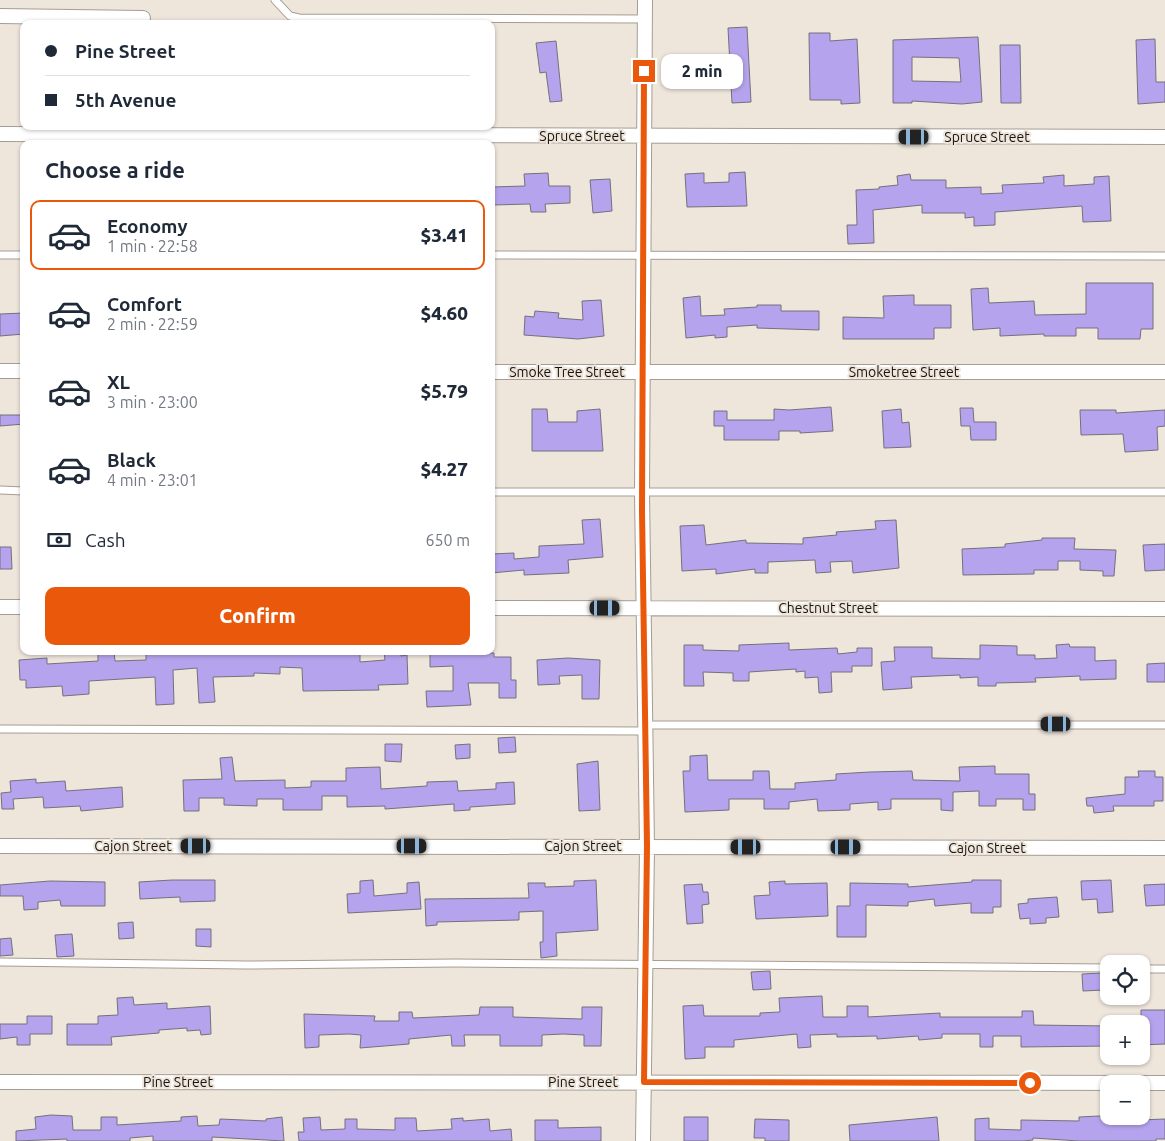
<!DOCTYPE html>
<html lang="en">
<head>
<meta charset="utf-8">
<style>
	body { margin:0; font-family:Ubuntu,sans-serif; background:#f6f6f7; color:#1f2937; height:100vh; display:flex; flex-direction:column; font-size:19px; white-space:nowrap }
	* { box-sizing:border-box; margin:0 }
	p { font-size:16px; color:#747a83 }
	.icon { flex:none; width:28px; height:28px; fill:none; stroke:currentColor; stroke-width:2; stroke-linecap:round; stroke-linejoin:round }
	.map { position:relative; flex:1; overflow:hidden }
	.side { position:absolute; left:20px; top:140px; width:475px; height:515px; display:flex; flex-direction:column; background:#fff; border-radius:10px; box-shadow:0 1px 4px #0004 }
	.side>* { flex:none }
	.top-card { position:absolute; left:20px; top:20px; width:475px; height:110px; border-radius:10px; box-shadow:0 1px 4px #0004; display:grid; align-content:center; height:110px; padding:0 25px; background:#fff }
	.controls { position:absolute; left:1100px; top:955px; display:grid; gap:10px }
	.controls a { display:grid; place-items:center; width:50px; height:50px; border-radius:10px; background:#fff; box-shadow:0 1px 4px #0004; font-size:25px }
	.end { position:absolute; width:22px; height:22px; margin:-11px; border:6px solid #ea580c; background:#fff; box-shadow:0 0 0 2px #fff }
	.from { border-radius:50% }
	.bubble { position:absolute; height:35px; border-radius:10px; background:#fff; box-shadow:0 1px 4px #0004; font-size:16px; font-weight:800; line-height:35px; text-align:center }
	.car { position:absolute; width:15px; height:30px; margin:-15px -8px; border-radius:6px; box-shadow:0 0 4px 1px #0007; background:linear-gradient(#222 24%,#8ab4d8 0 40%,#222 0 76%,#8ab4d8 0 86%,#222 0) }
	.top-card b { display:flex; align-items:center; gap:18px; height:48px; font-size:19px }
	.top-card b+b { border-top:1px solid #e0e1e3 }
	.top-card i { width:12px; height:12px; background:#1f2937 }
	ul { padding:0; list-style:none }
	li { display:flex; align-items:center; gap:15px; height:70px; margin:0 10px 8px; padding:0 15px; border:2px solid transparent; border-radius:10px }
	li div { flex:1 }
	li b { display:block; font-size:19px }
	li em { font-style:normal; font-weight:800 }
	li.active { border-color:#ea580c }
	li>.icon { width:45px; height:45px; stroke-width:1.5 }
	h2 { padding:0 25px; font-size:22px; line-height:60px }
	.pay { display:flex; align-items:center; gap:12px; height:55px; padding:0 25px; font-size:19px }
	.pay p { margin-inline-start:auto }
	.action { display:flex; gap:10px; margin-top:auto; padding:10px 25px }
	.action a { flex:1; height:58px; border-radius:10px; background:#ea580c; color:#fff; font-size:20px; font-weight:800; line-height:58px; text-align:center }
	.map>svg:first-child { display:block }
</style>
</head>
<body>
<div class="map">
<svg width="1165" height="1141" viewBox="0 0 1165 1141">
	<rect width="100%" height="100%" fill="#eee5db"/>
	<path fill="#b5a3ed" stroke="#73717c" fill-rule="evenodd" d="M747 27 751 102 732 103 728 28Z
		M809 33H830V41L857 39 860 103 841 104V100H810Z
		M978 37 982 102 962 104 912 101V103H893V40ZM912 57 959 58 961 82 912 81Z
		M1155 39 1156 82H1165V102L1138 104 1136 40Z
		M556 41 562 101 550 102 546 72 540 73 536 43Z
		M1000 45H1020L1021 103H1001Z
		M745 172 747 206 687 207 685 174 704 173V183L729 182V173Z
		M548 173 549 186H570V203L545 204 546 212H531L530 204 493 205 492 187 525 186 524 174Z
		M910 174 911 180H946V188L981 187V194L1003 193 1002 185 1044 183 1043 177 1064 175V186L1094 184V177L1109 176 1111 221 1083 222 1082 206 995 212V225L974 226V217L965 218V213H922V205L873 210 874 243 848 244 847 225H857L856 190 879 189V187L898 185 897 176Z
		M610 179 612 211 593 213 590 180Z
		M1086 283H1153V329H1141L1140 339H1098V328H1076V336H1044V334L1000 336V328L973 330 971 289 988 288 989 303 1034 301 1035 315 1086 314Z
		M914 295V305H951V328H934V339H843V317L884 318 883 296Z
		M700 296 701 316 725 315 724 309 757 307V305H781V311H819V330L757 328V325L727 327V337L715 338V335L686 338 683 298Z
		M601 300 604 336 578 339 524 335 525 316 534 317 535 311 559 313 558 318 583 320 582 301Z
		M24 313V334L0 336V314Z
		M831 407 833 431 800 433V431H779V440H724V426H714V411H727V420H774V409L789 410Z
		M960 408H973L974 422H996V440H971L970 426H961Z
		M532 409H547L548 422H577V411L600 409 603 451H532Z
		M901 409 902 423 909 422 911 447 884 448 882 411Z
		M1080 410H1116V413L1165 410V426L1157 427 1158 450 1125 452 1123 434 1081 435Z
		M0 415H24V424L0 426Z
		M600 519 603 557 568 560 569 573 524 575V570L491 573V554L514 553V559L539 557V546L584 544 582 520Z
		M896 520 899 568 853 573 852 561 830 562 831 572 816 573 815 560 768 562V573H755V569L716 574V569L682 571 680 526 704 525 706 545 746 540V543L803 544V538L837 535 836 532 876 529 875 521Z
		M1042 538H1075L1074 549 1116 550 1114 576H1103V571L1080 570V561H1058V570H1034V574L963 575 962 549 1005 547V544L1042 540Z
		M1165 544V570L1145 571 1143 545Z
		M0 547H11L12 569H0Z
		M789 643V650L837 648 838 654 857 652V648H872V666H852V672H831L832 692 819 693 818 677 805 678V671L796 672V669L749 672V681H733V673L703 672 704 686H684V645H703V650L739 651V645Z
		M1069 644 1070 647H1095V661L1116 660V679L1080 680V676L1035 678 1036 682 996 683V686H978V677L960 678V675L911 677 912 688 883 690 881 662 895 661 894 647H932V658L980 659V645L1017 646V655H1035V659L1057 658 1056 645Z
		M98 651H114L115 661 146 660V651H360V662L385 660 384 651H401V656L407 655 408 684 378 685 379 690 303 691 302 668 280 667V674L254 673V676L213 677 215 702 199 703 197 668 173 670 174 704 156 705 155 677 89 681V694L63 696 62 686 26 688V680H20L19 660 47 658V664L98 661Z
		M430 651 494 653V657H511V680H516V698H499V683H468L471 705 427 707 426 691H453V666L430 667Z
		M568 658 600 660 599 699H582V675L559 676 560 684 538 685 537 660Z
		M1165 663V682H1147V664Z
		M515 737 516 752 499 753 498 738Z
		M385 744H402L401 762 385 761Z
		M470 744V758L456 759 455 745Z
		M707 755 708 780H753V771H769L770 789H795V783L836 780V774L870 772 912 771 913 780 960 781 959 767 995 766V774H1029V794H1035V810H1023V799H996V806H979V791L953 792V811L941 810V799H891V809L878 810V802L850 804V810L818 811 817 799 789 802V809H764V799H729V810L685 812 683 771H690V756Z
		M232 757 235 781 285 780V788L311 787V781H346V768L380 767 381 789 427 786V782L457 781 458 791 496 789V783L514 782 515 804 470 807V810L454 811V804L385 809V806L347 807V796H322V810H283V799H257V806L224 805V798H199V811H184L183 780 222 779 220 758Z
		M598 761 600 810 579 811 577 764Z
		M1138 771H1155V777H1163V801H1154V806H1113L1114 811 1094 813 1093 806H1087L1086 798 1125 794V777H1139Z
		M36 779V783L65 781 66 791 122 787 123 807 81 811 80 806 44 808 43 797 13 799 14 809H2L1 793 11 792 10 781Z
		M172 880H215V901L180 902V897L140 899 139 882Z
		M373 880 374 896 407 893V883L419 882 421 909 348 913 347 894 360 893V881Z
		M596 880 598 930 556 933 557 956 541 958 540 942H543V911L519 912V920L437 922V925L426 926 425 899 529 898 528 883H545V887L574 886V881Z
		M972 880H1001V907H993V913H971V903L935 906 934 899 908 902V906L866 905V937H837V906H850V883L908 884V887L972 882Z
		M1111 880 1113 912 1098 913 1097 899 1082 900 1081 881Z
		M50 881 105 882V906H61L60 900 38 902V909L24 910 23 896H0V885Z
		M785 881V884L827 883 828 916 756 919 754 896 770 895 769 882Z
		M702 884 703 892H708L709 904 702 905 703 923 687 924 684 885Z
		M1165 884V905L1146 906 1144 885Z
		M1057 897 1059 917 1046 918V923L1030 924V918L1020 919 1018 904 1028 903V899Z
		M133 922 134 938 119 939 118 923Z
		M196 929H211V947L196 946Z
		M72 934 74 956 57 957 55 935Z
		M11 938 13 955 0 956V939Z
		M770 971 771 989 753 990 751 972Z
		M1103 973 1104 990 1083 991 1082 974Z
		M822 996 823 1017H847V1006H868V1017L940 1013V1017H1022V1011H1033L1034 1025 1109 1026V1046L1021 1047V1036H993V1047H980V1034H942V1038L919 1040 918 1036 877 1039V1036L837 1037V1034L810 1035 811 1047 798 1048 797 1034 734 1040V1047H705V1058L685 1059 683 1006 703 1005 704 1016H760V1013L780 1012 779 998Z
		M133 997 134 1005 167 1003V1009L210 1006 211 1034 201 1035 200 1030 187 1031V1028L159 1030V1033L111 1037 112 1045H67V1024H98V1016L118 1015 117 998Z
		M480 1007H513V1017L582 1019V1007H602L601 1046H584V1035L563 1034 542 1035V1046H500V1035H464L465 1046H452L451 1035 409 1039V1044L360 1048 361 1035 349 1034 319 1035V1047L305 1048 304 1014 375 1016 374 1021H399V1012H412L413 1018 479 1015Z
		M1141 1010H1165V1044L1141 1045Z
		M27 1016H52V1034H30V1045H17V1037L0 1039V1024H27Z
		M51 1115 72 1116 73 1130H101V1117H117V1125L181 1121V1117L197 1116 198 1126 219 1125 220 1119 266 1121V1119L282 1117 284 1141 212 1137V1141H153V1136L130 1138V1141H67V1139L16 1141V1131L36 1129 35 1117Z
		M1099 1116H1113L1114 1121 1165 1119V1139H1156V1141H1079L1033 1138V1140L1023 1141H975V1119L989 1118V1129L1021 1130V1120L1079 1121V1117Z
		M320 1117 321 1130 345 1129V1119H357V1129L395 1130V1118H416L417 1131 452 1129 451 1119 463 1118V1121L489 1119 490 1131 511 1129 512 1141H299L298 1132H304L303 1118Z
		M684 1117H708V1141H684Z
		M937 1117 939 1141H850L849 1125Z
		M755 1119 789 1120V1141H765V1138H754Z
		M535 1120H558V1128L601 1127V1141H535Z"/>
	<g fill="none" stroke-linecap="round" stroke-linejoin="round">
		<g stroke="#a59d93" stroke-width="9">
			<path id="lane" d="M275 0 290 16 299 18 645 19
				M0 255H24
				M491 255 1165 256
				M0 490 24 491
				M491 492H1165
				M645 725H1165
				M0 729 645 731
				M0 962 246 965 456 963 1109 968
				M1141 969H1165"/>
		</g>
		<g stroke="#a59d93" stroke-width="16">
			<path id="street" d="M0 16 143 18
				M0 134 1165 137
				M0 371H24
				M491 372H1165
				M0 607H24
				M491 608 1165 609
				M0 846 1165 848
				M0 1082 1165 1083
				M643 1141 647 847 642 492 645 0"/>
		</g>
		<use href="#lane" stroke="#fff" stroke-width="7"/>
		<use href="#street" stroke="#fff" stroke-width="14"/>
	</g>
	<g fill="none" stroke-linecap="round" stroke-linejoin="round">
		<path stroke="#ea580c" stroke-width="6" d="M644 71 642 511 647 846 644 1082 1030 1083"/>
	</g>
	<g text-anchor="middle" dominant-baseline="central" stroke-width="4" stroke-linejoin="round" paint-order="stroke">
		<g font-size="14" fill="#181511" stroke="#eee5db">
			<text x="582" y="136">Spruce Street</text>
			<text x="987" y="137">Spruce Street</text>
			<text x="567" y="372">Smoke Tree Street</text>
			<text x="904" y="372">Smoketree Street</text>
			<text x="828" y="608">Chestnut Street</text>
			<text x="133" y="846">Cajon Street</text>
			<text x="583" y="846">Cajon Street</text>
			<text x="987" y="848">Cajon Street</text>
			<text x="178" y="1082">Pine Street</text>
			<text x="583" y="1082">Pine Street</text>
		</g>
	</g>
</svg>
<div class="controls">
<a><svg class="icon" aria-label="locate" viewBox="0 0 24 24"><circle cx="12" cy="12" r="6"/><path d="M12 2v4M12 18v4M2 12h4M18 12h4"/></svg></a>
<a>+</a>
<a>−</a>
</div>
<i class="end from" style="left:1030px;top:1083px"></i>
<i class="end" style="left:644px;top:71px"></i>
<div class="bubble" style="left:661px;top:54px;width:82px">2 min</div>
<i class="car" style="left:914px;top:137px;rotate:270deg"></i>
<i class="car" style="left:605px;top:608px;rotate:90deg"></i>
<i class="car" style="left:1056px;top:724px;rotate:270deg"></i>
<i class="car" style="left:196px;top:846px;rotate:270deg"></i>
<i class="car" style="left:412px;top:846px;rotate:90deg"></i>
<i class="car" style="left:746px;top:847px;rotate:270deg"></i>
<i class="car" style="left:846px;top:847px;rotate:90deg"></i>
<div class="top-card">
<b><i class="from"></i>Pine Street</b>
<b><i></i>5th Avenue</b>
</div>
<section class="side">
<h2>Choose a ride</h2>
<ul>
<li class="active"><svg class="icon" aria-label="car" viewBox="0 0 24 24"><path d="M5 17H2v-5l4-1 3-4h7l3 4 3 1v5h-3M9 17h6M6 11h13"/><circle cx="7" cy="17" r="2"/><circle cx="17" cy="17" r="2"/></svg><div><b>Economy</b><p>1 min · 22:58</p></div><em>$3.41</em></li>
<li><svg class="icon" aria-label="car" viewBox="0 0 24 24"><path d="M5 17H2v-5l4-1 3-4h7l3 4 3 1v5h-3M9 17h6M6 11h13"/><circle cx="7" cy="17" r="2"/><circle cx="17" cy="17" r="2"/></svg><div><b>Comfort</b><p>2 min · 22:59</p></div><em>$4.60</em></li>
<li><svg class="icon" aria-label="car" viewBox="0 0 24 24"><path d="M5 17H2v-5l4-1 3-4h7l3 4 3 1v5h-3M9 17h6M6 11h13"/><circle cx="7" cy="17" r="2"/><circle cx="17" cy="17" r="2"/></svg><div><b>XL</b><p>3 min · 23:00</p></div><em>$5.79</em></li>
<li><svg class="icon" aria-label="car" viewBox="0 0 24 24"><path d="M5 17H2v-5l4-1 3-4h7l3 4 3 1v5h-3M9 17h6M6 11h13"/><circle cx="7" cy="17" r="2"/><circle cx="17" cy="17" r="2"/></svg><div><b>Black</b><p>4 min · 23:01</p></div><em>$4.27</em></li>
</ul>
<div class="pay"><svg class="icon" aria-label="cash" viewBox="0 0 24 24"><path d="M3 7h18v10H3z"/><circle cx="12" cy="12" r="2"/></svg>Cash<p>650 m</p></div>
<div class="action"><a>Confirm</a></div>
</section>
</div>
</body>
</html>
